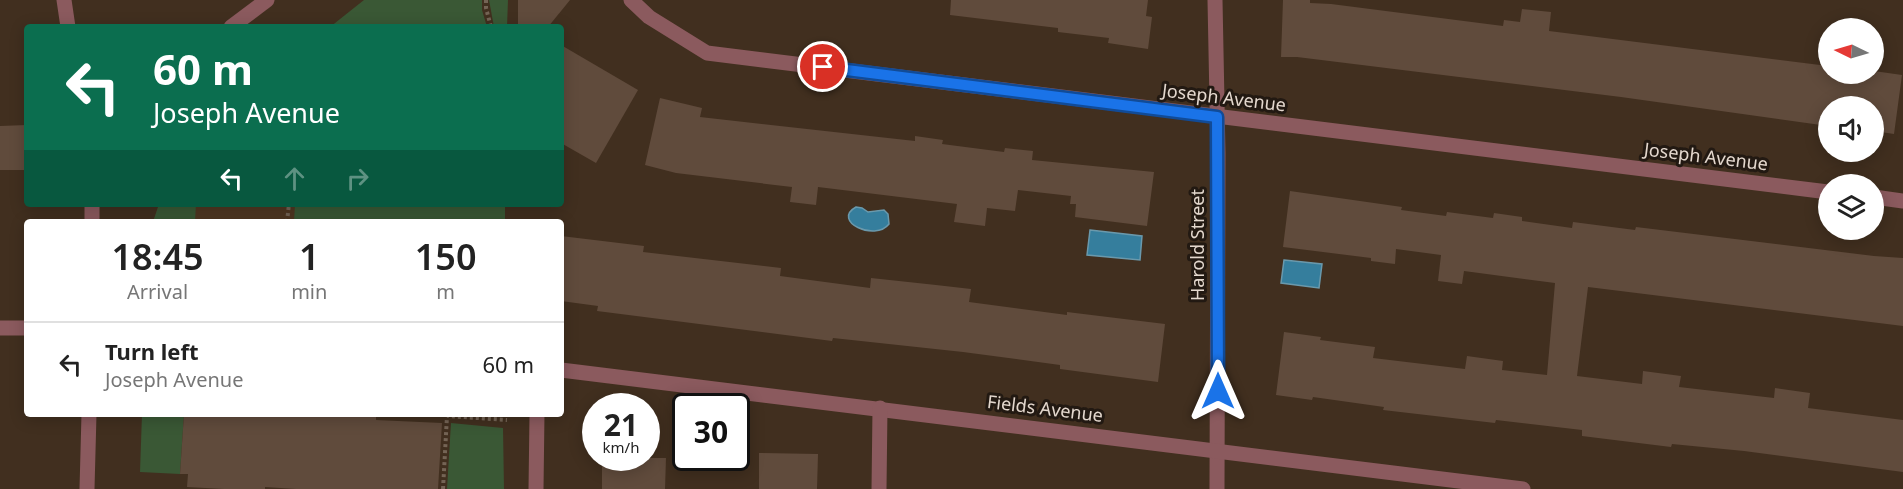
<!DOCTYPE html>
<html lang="en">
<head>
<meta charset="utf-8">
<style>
	body { margin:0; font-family:"Noto Sans",sans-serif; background:#f2f2f2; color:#222; height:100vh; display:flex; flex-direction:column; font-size:22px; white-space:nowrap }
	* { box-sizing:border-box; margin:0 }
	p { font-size:20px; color:#767676 }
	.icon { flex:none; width:33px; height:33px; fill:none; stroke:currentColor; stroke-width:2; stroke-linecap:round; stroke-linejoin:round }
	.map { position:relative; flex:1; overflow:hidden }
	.sheet { position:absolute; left:24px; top:219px; width:540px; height:198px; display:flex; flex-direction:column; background:#fff; border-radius:6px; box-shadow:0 3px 15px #0003 }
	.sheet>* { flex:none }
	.top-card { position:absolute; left:24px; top:24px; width:540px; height:183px; border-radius:6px; box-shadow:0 3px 15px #0003; background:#0b6e4f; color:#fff; overflow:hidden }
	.needle { width:39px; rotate:275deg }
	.controls { position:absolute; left:1818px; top:18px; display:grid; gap:12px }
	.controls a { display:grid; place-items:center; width:66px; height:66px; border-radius:50%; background:#fff; box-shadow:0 3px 15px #0003; font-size:30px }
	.speed { position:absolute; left:582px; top:393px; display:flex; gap:12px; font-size:30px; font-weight:700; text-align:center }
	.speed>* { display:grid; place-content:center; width:78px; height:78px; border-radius:50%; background:#fff; box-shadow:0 3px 15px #0003; line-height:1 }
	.speed small { font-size:15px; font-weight:400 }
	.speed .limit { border:3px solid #111; border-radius:9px; background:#fff; color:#111 }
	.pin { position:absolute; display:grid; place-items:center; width:51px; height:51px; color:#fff; margin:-26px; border:3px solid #fff; border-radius:50%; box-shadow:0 2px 6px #0007 }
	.me { position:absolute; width:66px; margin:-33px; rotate:0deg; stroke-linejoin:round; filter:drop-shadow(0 0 4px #0008) }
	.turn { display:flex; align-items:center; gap:21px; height:126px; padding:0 30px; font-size:27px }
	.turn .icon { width:78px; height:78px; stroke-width:2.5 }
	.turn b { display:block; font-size:42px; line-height:51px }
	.lanes { display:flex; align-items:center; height:57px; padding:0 30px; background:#0003; justify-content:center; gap:30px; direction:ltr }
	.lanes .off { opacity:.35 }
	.eta { display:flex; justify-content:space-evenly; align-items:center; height:102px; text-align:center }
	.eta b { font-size:36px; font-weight:600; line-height:42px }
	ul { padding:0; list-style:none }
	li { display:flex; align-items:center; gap:18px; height:84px; padding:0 30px; border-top:2px solid #e0e0e0 }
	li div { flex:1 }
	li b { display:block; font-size:22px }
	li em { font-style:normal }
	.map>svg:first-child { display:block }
</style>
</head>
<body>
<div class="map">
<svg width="1903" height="489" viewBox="0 0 1903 489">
	<rect width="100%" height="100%" fill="#412f1f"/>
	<path fill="#4f3722" d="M159,204H505V222H153Z"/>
	<g fill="#3a5835">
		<path d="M364,0H482V10L487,27H330Z"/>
		<path d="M489,0H508L507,27H494Z"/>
		<path d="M159,204H196L195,222H153Z"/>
		<path d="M295,204H505V222H294Z"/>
		<path d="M142,414H184L180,474L140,472Z"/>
		<path d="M451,423L503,428L504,489H447Z"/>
	</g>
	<g fill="#357e9d" stroke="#6a99ac" stroke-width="1.5">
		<path d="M856,207L862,208L868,212L884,210L888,214L889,224C875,242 831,221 856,207Z"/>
		<path d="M1090,230L1142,236L1140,260L1087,255Z"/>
		<path d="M1284,260L1322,264L1319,288L1281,283Z"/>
	</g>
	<g fill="#604b3c">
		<path d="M518,0H570L548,27H518Z"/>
		<path d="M951,0H1148L1146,16L1152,17L1148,49L1108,43L1109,38L1058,32V28L950,15Z"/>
		<path d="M1283,0H1310V3L1331,4L1503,26L1504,20L1520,22L1522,9L1551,12L1549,31L1828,66V74H1874V71L1902,75L1894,134L1874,131V106H1828V126L1621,97L1297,57H1281Z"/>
		<path d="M561,45L638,90L596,163L561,143Z"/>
		<path d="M660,98L702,108L700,117L915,141V136L943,140L942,144L1004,152L1005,148L1033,151L1032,160L1154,172L1147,226L1075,217L1076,204H1070L1071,196L1018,190L1015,211L987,208L985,226L954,222L957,204L818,187L816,205L790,202L792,187L676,173L645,165Z"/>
		<path d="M27,125V170H0V126Z"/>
		<path d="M1290,191L1402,207L1401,210L1446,216L1447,212L1493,218L1494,213L1522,217V221L1572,228L1573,222L1635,230L1636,227L1874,256L1903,258V326L1588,287L1577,376L1642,384L1643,371L1681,376L1679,387L1774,398L1775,388L1810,393L1808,408L1903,420V472L1744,451L1672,444L1671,447L1582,436V430L1496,420L1495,423L1383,410L1384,407L1313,397L1312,400L1276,395L1284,332L1321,337L1320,340L1375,347L1373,358L1465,369L1467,356L1503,361L1502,370L1547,375L1555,283L1464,271L1462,284L1438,281L1441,255L1396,249L1395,264L1371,261V258L1283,247Z"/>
		<path d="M561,236L644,246L643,252L781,268L780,276L870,288L871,278L936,285L971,289L969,302L1067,315V312L1165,324L1158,382L1060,369V365L963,352L833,338L832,341L597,311L598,306L561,301Z"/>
		<path d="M184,414H376V420L442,423L438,489H296L265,487V489H224L187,487L188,474H180Z"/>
		<path d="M759,453L818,454L817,489H759Z"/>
		<path d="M602,458H666L665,489H602Z"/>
	</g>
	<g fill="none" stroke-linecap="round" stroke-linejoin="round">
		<g stroke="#746455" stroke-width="4" stroke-dasharray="3 3" stroke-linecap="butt">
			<path d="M486,0V8L491,27"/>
			<path d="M287,222L289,204"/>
			<path d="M443,489L447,416L507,420"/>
		</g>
		<g stroke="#8b5a5e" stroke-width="15">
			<path d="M631,0L649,17L707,53L1828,192"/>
			<path d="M1215,0L1218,153L1217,489"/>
			<path d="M231,27L267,0"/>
			<path d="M1874,197L1903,201"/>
			<path d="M0,328H27"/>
			<path d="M561,370L1523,489"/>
			<path d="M536,489L537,414"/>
			<path d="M879,489L880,408"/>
		</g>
		<g stroke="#8b5a5e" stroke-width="15">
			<path d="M64,0L68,27"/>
			<path d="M92,204V222"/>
			<path d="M87,489L89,414"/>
		</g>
	</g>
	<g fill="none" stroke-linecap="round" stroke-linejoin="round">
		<defs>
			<path id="route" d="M823,67L1217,117L1218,391"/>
		</defs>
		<use href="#route" stroke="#114b97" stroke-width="15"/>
		<use href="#route" stroke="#1a73e8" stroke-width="10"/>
	</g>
	<g text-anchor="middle" stroke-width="6" stroke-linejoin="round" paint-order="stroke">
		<g font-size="18" fill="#e4d8ce" stroke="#221912">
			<text transform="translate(1224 98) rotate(7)" y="6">Joseph Avenue</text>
			<text transform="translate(1706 157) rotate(7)" y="6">Joseph Avenue</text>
			<text transform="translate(1198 245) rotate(-90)" y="6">Harold Street</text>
			<text transform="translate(1045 409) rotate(7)" y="6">Fields Avenue</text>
		</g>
	</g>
</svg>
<div class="controls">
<a><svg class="needle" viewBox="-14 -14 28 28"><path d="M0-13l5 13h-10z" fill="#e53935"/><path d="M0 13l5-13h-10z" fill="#767676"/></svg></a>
<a><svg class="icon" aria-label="sound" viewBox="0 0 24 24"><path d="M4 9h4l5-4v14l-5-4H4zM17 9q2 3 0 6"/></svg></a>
<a><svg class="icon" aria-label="layers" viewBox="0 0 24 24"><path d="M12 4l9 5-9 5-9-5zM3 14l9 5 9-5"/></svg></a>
</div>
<div class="speed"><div>21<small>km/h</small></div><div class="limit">30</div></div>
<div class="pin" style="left:823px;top:67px;background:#d93025"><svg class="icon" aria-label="arrive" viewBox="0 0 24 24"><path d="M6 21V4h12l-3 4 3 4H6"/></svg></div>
<svg class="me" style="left:1218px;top:391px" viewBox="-20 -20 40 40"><path d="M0-17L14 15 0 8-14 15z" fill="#1a73e8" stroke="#fff" stroke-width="4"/></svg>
<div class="top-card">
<div class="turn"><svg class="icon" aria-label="left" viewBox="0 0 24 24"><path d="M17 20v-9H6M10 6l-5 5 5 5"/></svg><div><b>60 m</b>Joseph Avenue</div></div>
<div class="lanes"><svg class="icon" aria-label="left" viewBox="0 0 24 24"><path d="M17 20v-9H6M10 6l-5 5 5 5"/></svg><svg class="icon off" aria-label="ahead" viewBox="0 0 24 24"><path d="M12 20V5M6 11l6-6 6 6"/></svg><svg class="icon off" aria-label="right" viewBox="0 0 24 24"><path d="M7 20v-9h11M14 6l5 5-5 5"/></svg></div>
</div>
<section class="sheet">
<div class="eta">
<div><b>18:45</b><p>Arrival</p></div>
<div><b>1</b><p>min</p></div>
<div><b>150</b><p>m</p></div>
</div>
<ul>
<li><svg class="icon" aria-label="left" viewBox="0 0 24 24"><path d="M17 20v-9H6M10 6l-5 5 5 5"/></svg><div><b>Turn left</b><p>Joseph Avenue</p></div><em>60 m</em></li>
</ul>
</section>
</div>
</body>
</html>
